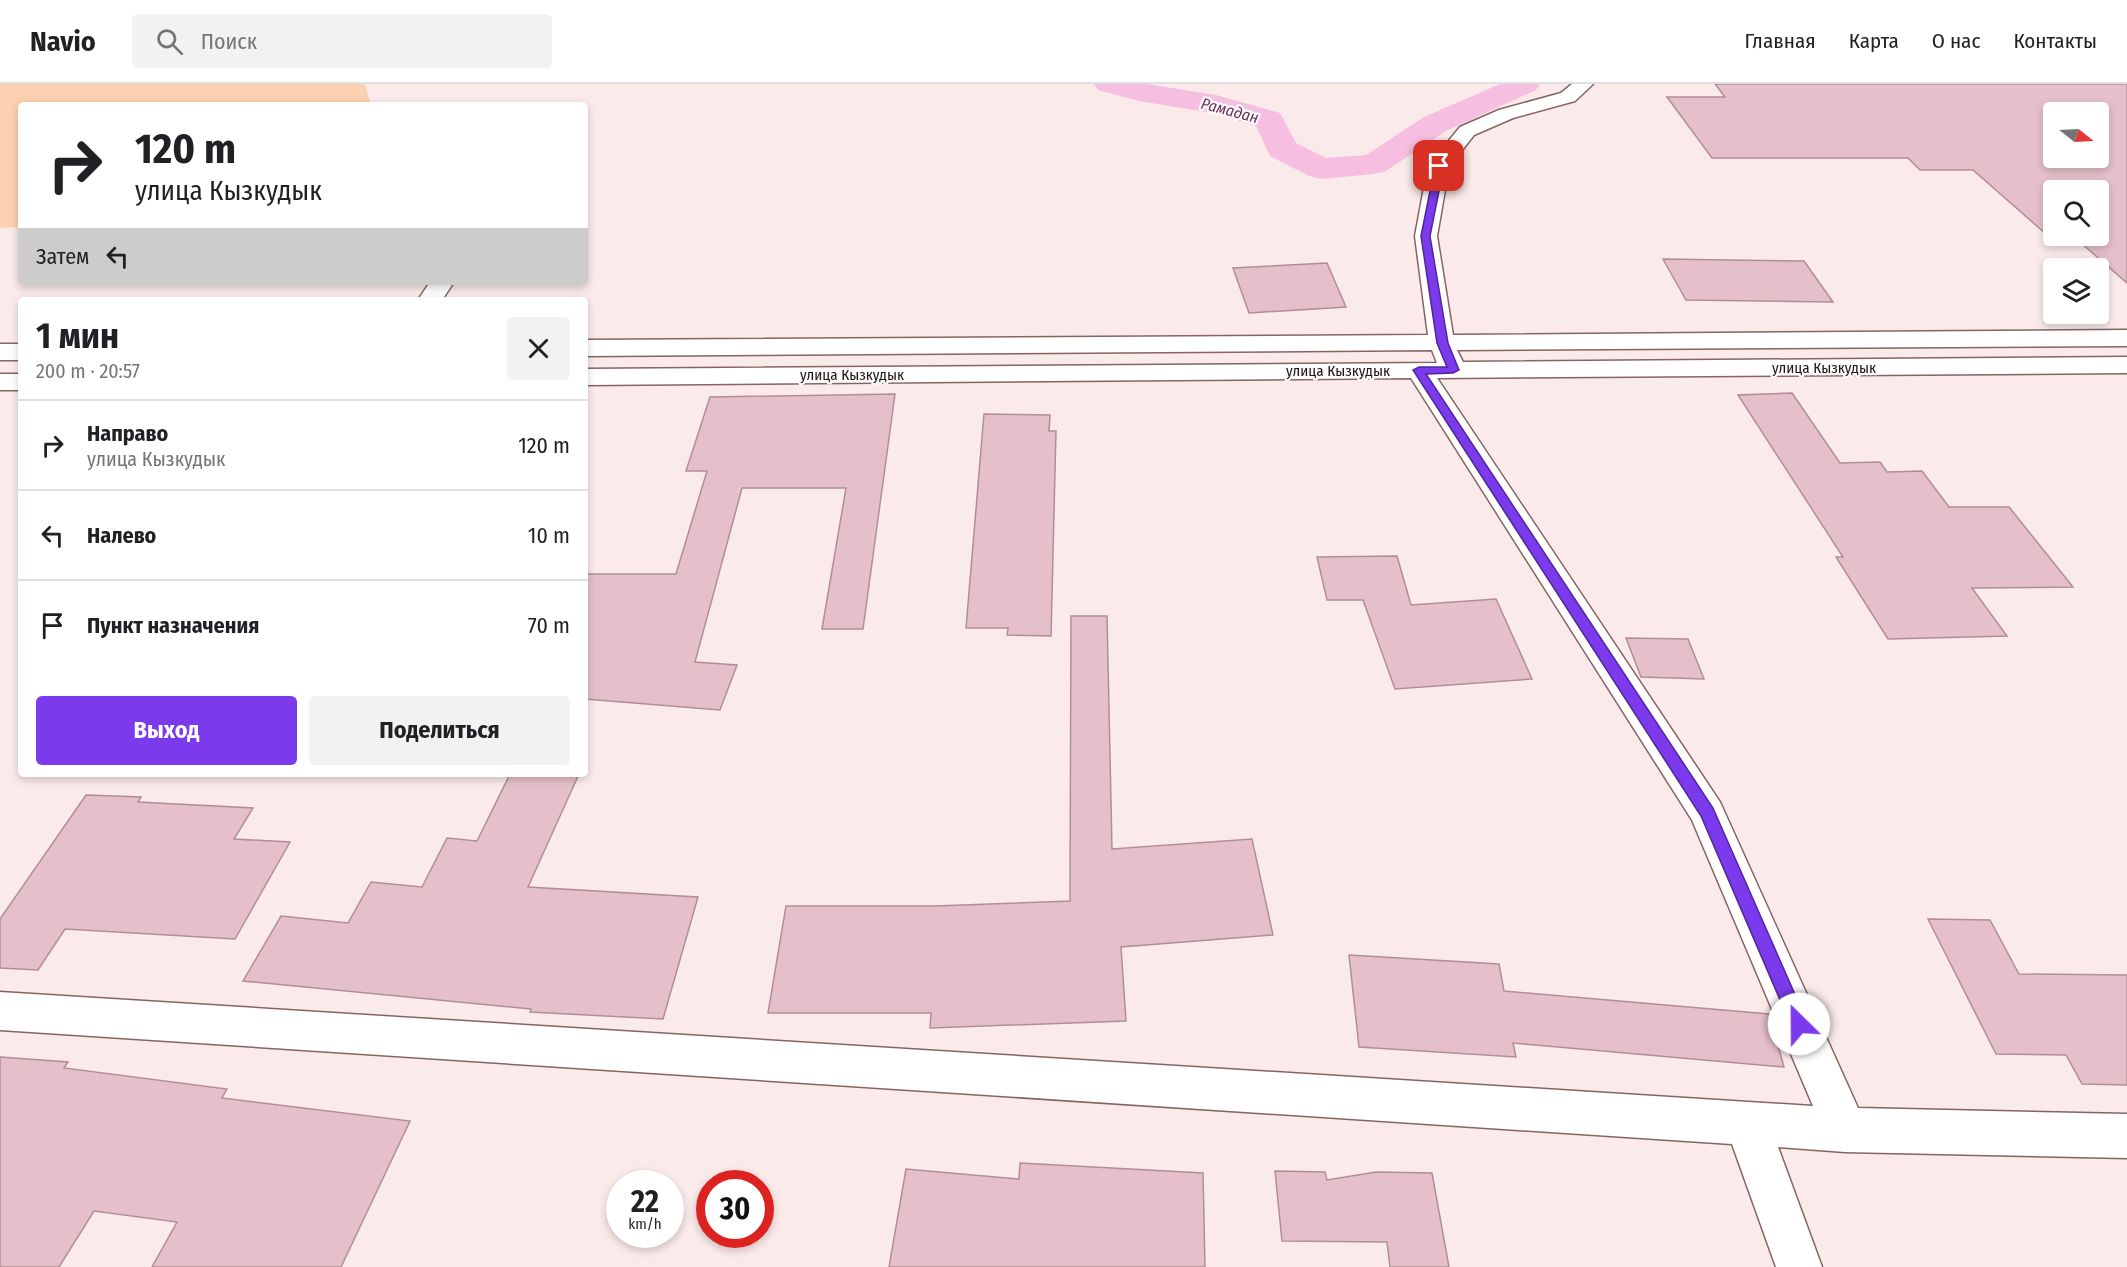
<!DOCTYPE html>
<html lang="ru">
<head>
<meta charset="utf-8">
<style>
	body { margin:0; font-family:"Fira Sans Condensed",sans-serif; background:#f2f2f2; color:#202124; height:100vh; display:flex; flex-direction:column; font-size:22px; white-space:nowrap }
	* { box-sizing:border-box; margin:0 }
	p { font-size:20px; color:#757577 }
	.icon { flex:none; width:33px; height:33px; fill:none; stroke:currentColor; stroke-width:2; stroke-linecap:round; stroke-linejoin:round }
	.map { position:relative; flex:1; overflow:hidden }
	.sheet { position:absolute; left:18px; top:213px; width:570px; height:480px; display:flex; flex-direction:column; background:#fff; border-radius:6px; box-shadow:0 3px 9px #0003 }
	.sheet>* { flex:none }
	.top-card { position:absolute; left:18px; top:18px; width:570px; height:183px; border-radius:6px; box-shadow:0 3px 9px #0003; background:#fff; color:#202124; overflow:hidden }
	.needle { width:39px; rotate:108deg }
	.controls { position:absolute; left:2043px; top:18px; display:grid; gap:12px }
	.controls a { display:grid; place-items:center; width:66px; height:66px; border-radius:6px; background:#fff; box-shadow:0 3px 9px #0003; font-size:30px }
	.speed { position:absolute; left:606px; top:1086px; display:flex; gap:12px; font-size:30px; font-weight:700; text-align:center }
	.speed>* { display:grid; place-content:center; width:78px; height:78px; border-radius:50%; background:#fff; box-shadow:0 3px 9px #0003; line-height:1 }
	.speed small { font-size:15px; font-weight:400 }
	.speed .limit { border:9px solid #d22; background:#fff; color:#111 }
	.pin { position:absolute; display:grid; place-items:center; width:51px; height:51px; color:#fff; margin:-26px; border-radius:12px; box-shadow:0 3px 9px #0006 }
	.me { position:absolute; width:66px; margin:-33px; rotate:337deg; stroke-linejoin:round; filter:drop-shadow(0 0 4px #0008) }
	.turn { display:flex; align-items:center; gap:21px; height:126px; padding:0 18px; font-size:27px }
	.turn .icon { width:78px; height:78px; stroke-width:2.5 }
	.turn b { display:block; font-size:42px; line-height:51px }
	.then { display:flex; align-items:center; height:57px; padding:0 18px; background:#0003; gap:12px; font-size:22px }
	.round { display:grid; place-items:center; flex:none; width:63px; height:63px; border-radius:6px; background:#f2f2f2 }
	.summary { display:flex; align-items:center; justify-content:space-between; height:102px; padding:0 18px }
	h1 { font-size:36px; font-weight:700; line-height:45px }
	.action { display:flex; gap:12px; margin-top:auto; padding:12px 18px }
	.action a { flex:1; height:69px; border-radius:6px; background:#7c3aed; color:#fff; font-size:24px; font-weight:700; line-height:69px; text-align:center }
	.action a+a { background:#f2f2f2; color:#202124 }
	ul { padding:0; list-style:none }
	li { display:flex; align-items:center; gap:18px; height:90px; padding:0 18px; border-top:2px solid #e0e0e0 }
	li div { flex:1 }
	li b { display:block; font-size:22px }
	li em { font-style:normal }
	header { display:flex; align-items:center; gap:36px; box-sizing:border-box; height:84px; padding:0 30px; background:#fff; border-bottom:2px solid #e0e0e0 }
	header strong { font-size:28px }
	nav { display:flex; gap:33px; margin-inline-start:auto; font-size:21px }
	.search { width:420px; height:54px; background:#f2f2f2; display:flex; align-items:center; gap:15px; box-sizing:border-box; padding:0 21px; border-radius:6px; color:#757577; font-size:22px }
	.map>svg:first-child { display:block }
</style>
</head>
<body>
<header>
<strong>Navio</strong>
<div class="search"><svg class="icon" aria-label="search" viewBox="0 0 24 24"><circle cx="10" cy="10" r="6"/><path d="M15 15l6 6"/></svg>Поиск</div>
<nav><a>Главная</a><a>Карта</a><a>О нас</a><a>Контакты</a></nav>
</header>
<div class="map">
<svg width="2127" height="1183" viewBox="0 0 2127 1183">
	<rect width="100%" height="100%" fill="#faeae9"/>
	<path fill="#fcd1b1" d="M0,0H365L371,21H21V143L0,144Z"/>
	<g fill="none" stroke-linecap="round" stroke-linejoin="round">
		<path fill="#f6bfe1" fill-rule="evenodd" d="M1094,0H1147L1216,11L1280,29L1296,59L1326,74L1366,71L1424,33L1500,0H1540L1536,6L1446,47L1386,87L1374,90L1321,95L1309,92L1270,72L1256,42L1212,29L1139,17L1098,6Z"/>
	</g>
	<g fill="#e5c0ca" stroke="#b18e97" stroke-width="1.5" fill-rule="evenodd">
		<path d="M1715,0H2127V199L2073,152H2098V106H2054V151H2047L1973,86H1920L1908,74H1712L1667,13H1725ZM2054,28H2098V74H2054Z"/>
		<path d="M1663,175L1804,177L1833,218L1686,216Z"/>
		<path d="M1327,179L1346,223L1249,229L1233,184Z"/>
		<path d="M1792,309L1840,379L1880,378L1887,388L1922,387L1949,423H2009L2073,503L1972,504L2007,552L1888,555L1836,473H1843L1738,311Z"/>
		<path d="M895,310L863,545H822L846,404H742L695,578L737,581L720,626L585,615V490H676L707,387H686L710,313Z"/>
		<path d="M984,330L1050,331L1049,347H1056L1051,552L1007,551L1008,544H966Z"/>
		<path d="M1397,472L1411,521L1496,515L1532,595L1395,605L1363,516H1327L1317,473Z"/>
		<path d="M1071,532H1107L1112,765L1252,755L1273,851L1121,863L1126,937L930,944L931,929H768L786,822H935L1070,817Z"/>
		<path d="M1626,554L1688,555L1704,595L1641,593Z"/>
		<path d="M510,690H579L528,803L698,813L663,935L530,928L531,925L243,897L281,832L348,839L371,798L422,803L447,754L477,757Z"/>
		<path d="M86,711L141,713L138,718L253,724L234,755L290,758L235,855L65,845L38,886L0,884V835Z"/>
		<path d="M1928,835L1990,836L2019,890L2127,891V1001L2082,1000L2066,971L1996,970Z"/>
		<path d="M1349,871L1499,880L1504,907L1769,930L1784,983L1513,959L1516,973L1359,963Z"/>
		<path d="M0,973L68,978L64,984L227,1005L222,1014L410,1037L341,1183H152L177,1138L94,1127L59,1183H0Z"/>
		<path d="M1020,1079L1203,1089L1205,1183H889L906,1085L1019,1095Z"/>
		<path d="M1275,1087L1325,1088L1327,1096L1376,1088L1432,1089L1449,1183H1390L1387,1158L1282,1157Z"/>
	</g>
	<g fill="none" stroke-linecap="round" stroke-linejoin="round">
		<defs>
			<g id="minor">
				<path d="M1572,0H1593L1575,17L1513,34L1474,51L1449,83L1437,152L1453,251L2127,246V262L1457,266L1463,278L2127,273V289L1437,294L1720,718L1858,1024L2127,1030V1074L1845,1068L1778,1063L1822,1183H1776L1732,1060L0,946V908L1813,1022L1692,736L1411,294L585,301V285L1437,279L1432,266L585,272V256L1428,251L1415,152L1428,82L1460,43L1499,26L1561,9Z"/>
				<path d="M430,198H454L442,216H418Z"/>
				<rect x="0" y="260" width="21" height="16"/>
				<rect x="0" y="290" width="21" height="16"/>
			</g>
		</defs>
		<use href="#minor" stroke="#866463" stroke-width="3"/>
		<use href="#minor" fill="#fff" fill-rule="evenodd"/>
	</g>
	<path fill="#7c3aed" stroke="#51269a" stroke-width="1.5" d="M1439,79L1444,82L1430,152L1448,259L1459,286L1453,289L1426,290L1713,724L1808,940L1805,946L1799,949L1793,946L1701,732L1413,286L1419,283H1447L1437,259L1421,152L1435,82Z"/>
	<g text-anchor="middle" stroke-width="4.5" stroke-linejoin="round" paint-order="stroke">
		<g font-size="15" fill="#201312" stroke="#fbfbfb">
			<text x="1824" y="289">улица Кызкудык</text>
			<text x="1338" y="292">улица Кызкудык</text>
			<text x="852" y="296">улица Кызкудык</text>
		</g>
		<g font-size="16" font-style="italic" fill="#6e2f5a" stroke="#fbfbfb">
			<text transform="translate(1230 26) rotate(15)" y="6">Рамадан</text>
		</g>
	</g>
</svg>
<div class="controls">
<a><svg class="needle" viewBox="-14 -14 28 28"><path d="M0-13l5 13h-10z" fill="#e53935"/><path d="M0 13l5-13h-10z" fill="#757577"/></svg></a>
<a><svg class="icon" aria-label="search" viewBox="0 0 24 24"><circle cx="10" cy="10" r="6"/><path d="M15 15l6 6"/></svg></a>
<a><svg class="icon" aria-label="layers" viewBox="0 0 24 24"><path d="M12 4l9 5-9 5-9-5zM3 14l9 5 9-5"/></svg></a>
</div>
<div class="speed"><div>22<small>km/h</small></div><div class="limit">30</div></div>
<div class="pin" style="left:1439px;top:82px;background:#d93025"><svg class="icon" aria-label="arrive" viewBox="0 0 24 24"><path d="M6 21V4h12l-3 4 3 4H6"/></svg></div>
<svg class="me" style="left:1799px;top:940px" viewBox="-20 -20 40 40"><circle r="19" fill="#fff"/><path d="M0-13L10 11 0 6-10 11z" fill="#7c3aed"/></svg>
<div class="top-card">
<div class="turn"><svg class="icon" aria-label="right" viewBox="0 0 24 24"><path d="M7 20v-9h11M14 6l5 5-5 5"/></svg><div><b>120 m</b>улица Кызкудык</div></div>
<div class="then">Затем<svg class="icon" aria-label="left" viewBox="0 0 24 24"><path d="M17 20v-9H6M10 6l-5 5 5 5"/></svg></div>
</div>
<section class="sheet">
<div class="summary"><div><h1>1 мин</h1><p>200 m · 20:57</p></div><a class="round"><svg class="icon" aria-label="close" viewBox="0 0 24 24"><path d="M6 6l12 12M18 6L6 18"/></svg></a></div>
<ul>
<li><svg class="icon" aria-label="right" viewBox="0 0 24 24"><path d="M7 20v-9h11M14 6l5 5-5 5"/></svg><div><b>Направо</b><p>улица Кызкудык</p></div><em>120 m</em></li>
<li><svg class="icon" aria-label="left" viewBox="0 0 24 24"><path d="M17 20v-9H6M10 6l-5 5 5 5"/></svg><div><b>Налево</b></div><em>10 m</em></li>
<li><svg class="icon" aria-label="arrive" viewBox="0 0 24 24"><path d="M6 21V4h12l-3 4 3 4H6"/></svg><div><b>Пункт назначения</b></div><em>70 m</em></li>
</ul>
<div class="action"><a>Выход</a><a>Поделиться</a></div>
</section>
</div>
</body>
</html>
